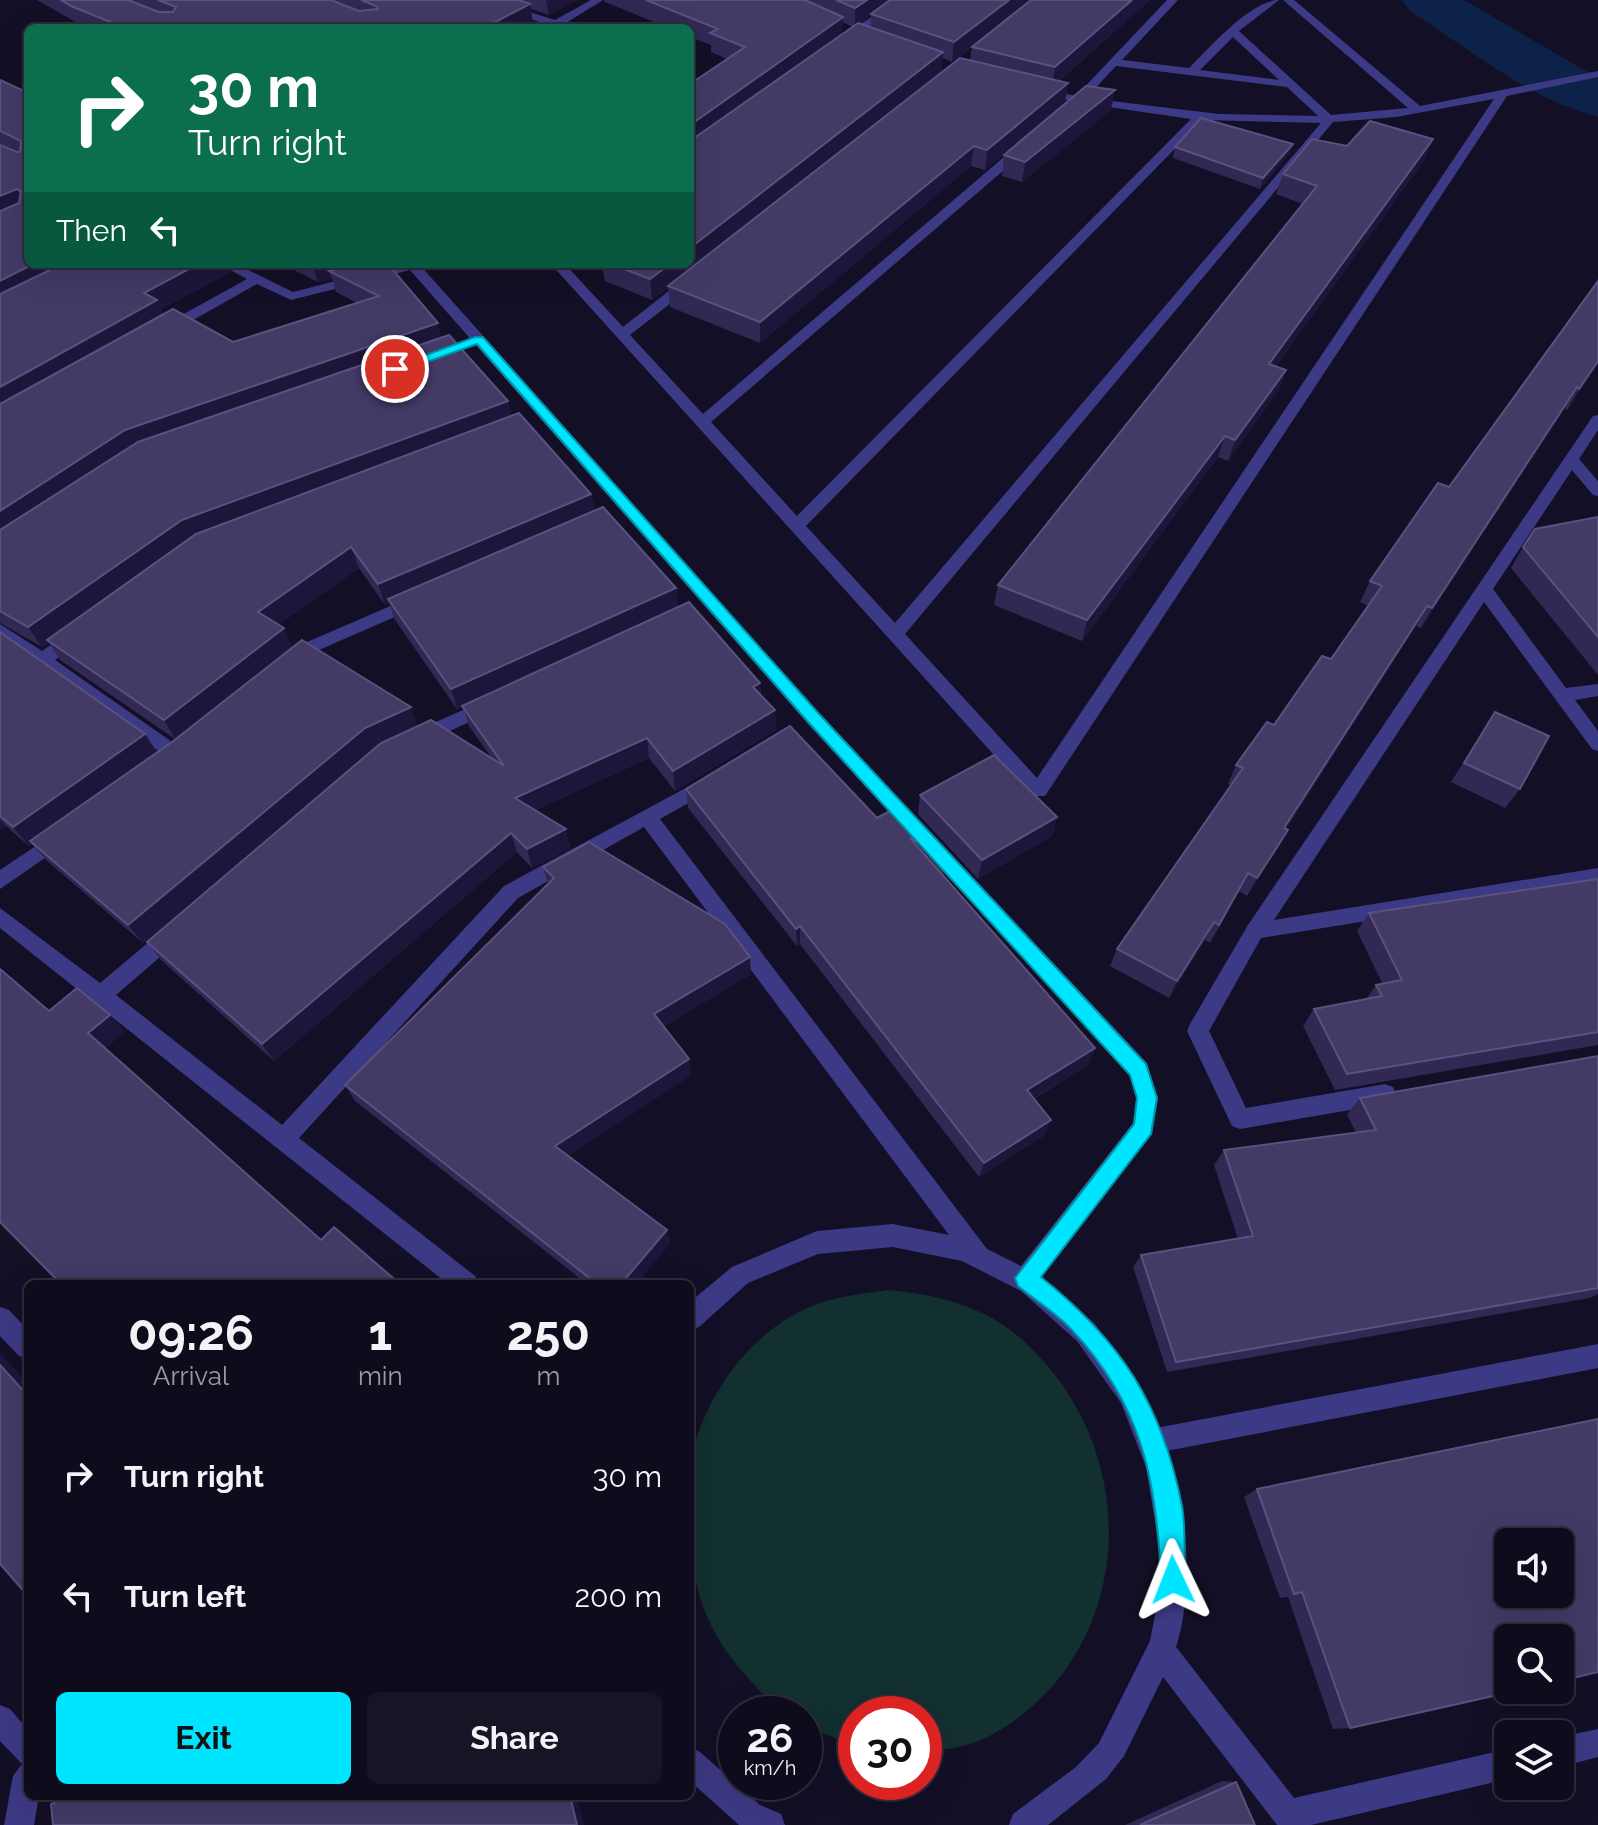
<!DOCTYPE html>
<html lang="en">
<head>
<meta charset="utf-8">
<style>
	body { margin:0; font-family:Raleway,sans-serif; background:#171425; color:#f1f3f6; height:100vh; display:flex; flex-direction:column; font-size:30px; white-space:nowrap }
	* { box-sizing:border-box; margin:0 }
	p { font-size:26px; color:#9b9ba3 }
	.icon { flex:none; width:44px; height:44px; fill:none; stroke:currentColor; stroke-width:2; stroke-linecap:round; stroke-linejoin:round }
	.map { position:relative; flex:1; overflow:hidden }
	.details { position:absolute; left:24px; top:1280px; width:670px; height:520px; display:flex; flex-direction:column; background:#0e0b1c; border-radius:12px; box-shadow:0 8px 32px #0002,0 0 0 2px #2e2b3b }
	.details>* { flex:none }
	.hud { position:absolute; left:24px; top:24px; width:670px; height:244px; border-radius:12px; box-shadow:0 8px 32px #0002,0 0 0 2px #2e2b3b; background:#0b6e4f; color:#fff; overflow:hidden }
	.tools { position:absolute; left:1494px; top:1528px; display:grid; gap:16px }
	.tools a { display:grid; place-items:center; width:80px; height:80px; border-radius:12px; background:#0e0b1c; box-shadow:0 8px 32px #0002,0 0 0 2px #2e2b3b; font-size:40px }
	.speed { position:absolute; left:718px; top:1696px; display:flex; gap:16px; font-size:40px; font-weight:700; text-align:center }
	.speed>* { display:grid; place-content:center; width:104px; height:104px; border-radius:50%; background:#0e0b1c; box-shadow:0 8px 32px #0002,0 0 0 2px #2e2b3b; line-height:1 }
	.speed small { font-size:20px; font-weight:400 }
	.speed .limit { border:12px solid #d22; background:#fff; color:#111 }
	.pin { position:absolute; display:grid; place-items:center; width:68px; height:68px; color:#fff; margin:-34px; border:4px solid #fff; border-radius:50%; box-shadow:0 2px 8px #0007 }
	.me { position:absolute; width:88px; margin:-44px; rotate:358deg; stroke-linejoin:round; filter:drop-shadow(0 0 6px #0008) }
	.turn { display:flex; align-items:center; gap:28px; height:168px; padding:0 32px; font-size:36px }
	.turn .icon { width:104px; height:104px; stroke-width:2.5 }
	.turn b { display:block; font-size:56px; line-height:68px }
	.then { display:flex; align-items:center; height:76px; padding:0 32px; background:#0003; gap:16px; font-size:30px }
	.eta { display:flex; justify-content:space-evenly; align-items:center; height:136px; text-align:center }
	.eta b { font-size:48px; font-weight:700; line-height:56px }
	.action { display:flex; gap:16px; margin-top:auto; padding:16px 32px }
	.action a { flex:1; height:92px; border-radius:12px; background:#00e5ff; color:#111; font-size:32px; font-weight:700; line-height:92px; text-align:center }
	.action a+a { background:#171425; color:#f1f3f6 }
	ul { padding:0; list-style:none }
	li { display:flex; align-items:center; gap:24px; height:120px; padding:0 32px }
	li div { flex:1 }
	li b { display:block; font-size:30px }
	li em { font-style:normal }
	.map>svg:first-child { display:block }
</style>
</head>
<body>
<div class="map">
<svg width="1598" height="1825" viewBox="0 0 1598 1825">
	<rect width="100%" height="100%" fill="#130f26"/>
	<path fill="#12302f" d="M888,1290C932,1294 977,1304 1013,1332C1114,1413 1141,1562 1066,1669C1043,1701 1005,1734 966,1745C953,1749 938,1750 924,1752V1714H856V1747L804,1725V1714C779,1714 766,1698 750,1680C702,1629 690,1582 690,1514C690,1494 687,1472 692,1453C708,1393 748,1336 805,1309C831,1297 860,1294 888,1290Z"/>
	<g fill="none" stroke-linecap="round" stroke-linejoin="round">
		<path fill="#0c2248" fill-rule="evenodd" d="M1402,0H1464L1598,78V117C1530,100 1468,48 1410,11Z"/>
		<g fill="#3d3a85" fill-rule="evenodd">
			<path d="M475,0H490L555,20L591,0H603L558,28H545L548,25Z"/>
			<path d="M897,0H909L848,42H840V38Z"/>
			<path d="M1167,0H1178L1122,60L1189,68C1209,48 1251,0 1279,0L1239,31L1331,115L1408,108L1283,0H1294L1420,106L1598,71V77L1507,96L1045,796H1031L551,264H565L623,327L684,279H694V285L630,335L703,414L1018,145H1026V151L711,422L797,516L1191,119L1081,103L1071,110L1065,107L1070,101L1032,91L1038,88L1076,96ZM1233,37L1279,80L1200,70ZM1116,66L1287,87L1318,116L1219,114L1086,98ZM1494,99L1037,778L905,634L1333,122L1396,117ZM1203,120L1321,123L895,623L806,526Z"/>
			<path d="M219,264H236L293,292L401,264H419L820,714L1147,1063L1158,1098L1152,1134L1041,1277L1094,1323L1139,1385L1156,1428L1598,1344V1368L1166,1451C1188,1504 1194,1593 1176,1647L1294,1798L1508,1749V1779L1311,1825H1277L1163,1677L1124,1756L1106,1779L1048,1825H1009L1013,1814L1076,1767L1099,1743L1150,1641L1158,1600L1159,1546L1146,1467L1121,1403L1077,1341L1021,1291L962,1261L893,1247L818,1254L748,1283L699,1327L690,1330V1302L732,1267L817,1231L893,1224L949,1235L644,827L518,898L299,1138L475,1276L479,1284H448L0,928V908L100,983L168,926H182L185,932L182,938L116,995L282,1125L504,886L708,776L715,778L717,783L715,788L660,819L987,1249L1021,1266L1133,1123L1136,1098L1130,1075L808,724L410,270L291,300L257,284L172,332H162V326L247,279Z"/>
			<path d="M1598,415V430L1579,459L1598,481V496L1593,495L1572,470L1493,589L1566,688L1598,684V696L1575,700L1598,731V751L1592,749L1484,602L1274,920L1598,868V884L1261,938L1209,1031L1246,1108L1385,1084L1393,1087L1396,1094L1393,1101L1385,1104L1240,1129L1232,1126L1187,1031L1190,1024L1248,925L1593,416Z"/>
			<path d="M416,595L424,601L422,605L319,650L291,669L282,663L307,642Z"/>
			<path d="M0,624L42,651L69,632H81V640L55,660L182,749L185,754L182,759H170L0,638Z"/>
			<path d="M490,698L499,705L496,710L423,743L417,745L408,738L411,733Z"/>
			<path d="M61,829L71,837L68,842L0,889V870Z"/>
			<path d="M0,1307L9,1310L28,1330V1359L19,1356L0,1336Z"/>
			<path d="M0,1705L10,1709L28,1730V1796H39L34,1825H4L13,1776L22,1764L0,1741Z"/>
			<path d="M1598,1729V1757L1560,1767V1737Z"/>
			<path d="M690,1747L700,1752L760,1805L781,1814L785,1825H739L690,1781Z"/>
		</g>
	</g>
	<g fill="#312854" fill-rule="evenodd">
		<path d="M37,0H577L549,15L531,9L533,23L524,28H86Z"/>
		<path d="M604,0H1150L1059,81L1068,83L1065,103L985,170L971,166L760,343L670,307L668,288L652,300L605,281L602,264H690L727,59L711,52V45L690,37V28H669L605,2ZM871,15V27L860,24ZM842,22L853,27L842,34ZM991,32L972,47L970,60L941,72L942,58L952,62Z"/>
		<path d="M0,80L28,93V264H226L229,273L161,309L163,314L233,342L357,303L336,292L332,279L318,282L288,267L287,264H388L442,337L512,416L591,494L594,511L676,588L678,607L760,683L761,695L775,710L776,730L675,791L649,758L536,810L571,848L532,868L517,852L274,1061L161,960L147,942L377,746L373,748L143,943L46,860L32,844L29,846L6,826L1,830L0,829V632L145,734L157,752L175,739L60,660L49,643L42,647L0,623ZM359,568L385,605L389,603L395,620L457,709L463,707L469,726L491,757L418,726L293,647L278,625Z"/>
		<path d="M1111,110L1022,182L1002,176L1004,155Z"/>
		<path d="M1293,144L1289,154L1260,189L1173,158L1175,147Z"/>
		<path d="M1347,146L1425,159L1276,366L1286,370L1278,391L1228,461L1218,457L1082,641L994,605L998,585L1303,204L1276,194L1283,174Z"/>
		<path d="M1598,281V364L1567,410L1565,408L1421,628L1416,626L1286,829L1288,830L1278,849L1247,896L1239,891L1210,943L1205,940L1169,998L1110,966L1117,949L1231,785L1228,784L1236,765L1274,725L1331,659L1368,606L1360,602L1370,581L1449,487Z"/>
		<path d="M1598,517V675L1511,568L1523,547Z"/>
		<path d="M1495,712L1520,789L1505,808L1451,782Z"/>
		<path d="M686,789L877,818L946,857L943,876L1095,1048L1089,1064L1034,1099L1045,1135L979,1177L800,944L797,946L688,808Z"/>
		<path d="M920,795L1057,817L1052,836L978,879L918,814Z"/>
		<path d="M543,867L751,974L663,1027L689,1059L691,1075L568,1156L670,1243L636,1284H587L355,1101L345,1085L548,884Z"/>
		<path d="M1598,879V1045L1335,1090L1303,1026L1314,1009L1365,1000L1376,985L1382,983L1357,931L1369,913Z"/>
		<path d="M1598,1056V1294L1590,1298L1167,1372L1133,1267L1141,1255L1238,1239L1214,1165L1224,1150L1356,1133L1347,1114L1360,1098Z"/>
		<path d="M1598,1419L1350,1728L1333,1729L1288,1597L1280,1598L1244,1497L1257,1489Z"/>
		<path d="M1222,1781L1236,1782L1255,1825H1125Z"/>
	</g>
	<g fill="#1d163a">
		<path d="M546,0H577L549,15Z"/>
		<path d="M867,0H892L871,14V15L855,28V8Z"/>
		<path d="M1009,0H1031L952,62L954,42Z"/>
		<path d="M1132,0H1150L1052,87L1055,67Z"/>
		<path d="M530,4L533,23L524,28H484Z"/>
		<path d="M843,17L842,37L690,146V125Z"/>
		<path d="M943,52L941,72L652,300L650,279L670,264H690V248Z"/>
		<path d="M1068,83L1065,103L985,170L987,150Z"/>
		<path d="M1115,90L1111,110L1022,182L1025,162Z"/>
		<path d="M1433,139L1425,159L1262,385L1269,364Z"/>
		<path d="M1293,144L1289,154L1260,189L1263,178Z"/>
		<path d="M974,146L971,166L760,343V322Z"/>
		<path d="M17,189L27,209L0,221V196Z"/>
		<path d="M33,264H84L0,308V281Z"/>
		<path d="M198,264H226L229,273L161,309L166,321L0,415V387L144,293Z"/>
		<path d="M312,264H378L329,271L332,279L318,282Z"/>
		<path d="M438,323L443,344L0,540V511L125,430Z"/>
		<path d="M1598,361V364L1567,410L1579,389Z"/>
		<path d="M1286,370L1278,391L1228,461L1235,440Z"/>
		<path d="M1577,387L1565,408L1421,628L1432,608Z"/>
		<path d="M508,401L513,422L47,640L49,643L42,647L28,627L182,520Z"/>
		<path d="M1225,436L1218,457L1082,641L1087,620Z"/>
		<path d="M591,494L594,515L388,599L389,603L385,605L378,584Z"/>
		<path d="M351,547L359,568L268,632L258,612Z"/>
		<path d="M676,588L678,608L457,709L451,689Z"/>
		<path d="M1427,606L1416,626L1274,847L1284,828Z"/>
		<path d="M284,628L293,649L176,740L164,720Z"/>
		<path d="M760,683L761,703L753,687Z"/>
		<path d="M411,707L418,727L373,748L143,943L128,925L365,728Z"/>
		<path d="M775,710L776,730L675,791L673,771Z"/>
		<path d="M145,734L158,754L29,846L13,827Z"/>
		<path d="M647,738L649,758L521,817L515,798Z"/>
		<path d="M1057,817L1052,836L978,879L982,860Z"/>
		<path d="M0,819L6,826L1,830L0,829Z"/>
		<path d="M566,829L571,848L532,868L527,849Z"/>
		<path d="M1288,830L1278,849L1247,896L1257,878Z"/>
		<path d="M511,833L517,852L274,1061L262,1044Z"/>
		<path d="M1214,922L1205,940L1169,998L1177,981Z"/>
		<path d="M800,926V944L797,946L796,929Z"/>
		<path d="M750,957L751,974L657,1031L654,1014Z"/>
		<path d="M110,1015L125,1031L104,1050L88,1033Z"/>
		<path d="M1095,1048L1089,1064L1022,1106L1027,1090Z"/>
		<path d="M689,1059L691,1075L561,1161L555,1146Z"/>
		<path d="M1051,1120L1045,1135L979,1177L984,1163Z"/>
		<path d="M667,1230L670,1243L636,1284H621Z"/>
		<path d="M0,1353L28,1383V1396L0,1365Z"/>
		<path d="M570,1796H577L584,1825H577Z"/>
	</g>
	<g fill="#433a66" stroke="#5a527e" stroke-width="2" fill-rule="evenodd">
		<path d="M61,0H128L159,12H173L176,7L158,0H331L359,11L378,9L376,6L361,0H519L530,4L484,28H125L71,6Z"/>
		<path d="M646,0H805L843,17L690,125V84L745,47L710,33L718,29Z"/>
		<path d="M836,0H867L855,8Z"/>
		<path d="M890,0H1009L954,42L871,14Z"/>
		<path d="M1031,0H1132L1055,67L972,47Z"/>
		<path d="M858,23L943,52L690,248V141Z"/>
		<path d="M960,58L1068,83L987,150L974,146L760,322L668,286Z"/>
		<path d="M0,80L28,93V264H33L0,281V211L19,203L21,191L17,189L0,196V145L17,152H20L21,141L0,131Z"/>
		<path d="M1086,86L1115,90L1025,162L1004,155Z"/>
		<path d="M1201,118L1293,144L1263,178L1175,147Z"/>
		<path d="M1370,121L1433,139L1269,364L1286,370L1235,440L1225,436L1087,620L998,585L1317,186L1283,174L1312,139L1347,146Z"/>
		<path d="M62,264H198L144,293L157,300L0,387V294Z"/>
		<path d="M357,264H388L438,323L125,430L0,511V404L173,309L233,342L379,296L329,271Z"/>
		<path d="M611,264H670L650,279Z"/>
		<path d="M1598,281V361L1579,389L1577,387L1432,608L1427,606L1284,828L1288,830L1257,878L1248,873L1219,925L1214,922L1177,981L1117,949L1243,768L1236,765L1267,722L1274,725L1322,656L1331,659L1382,586L1370,581L1438,483L1449,487Z"/>
		<path d="M449,335L508,401L182,520L28,627L0,611V530L138,442Z"/>
		<path d="M519,413L591,494L378,584L351,547L258,612L284,628L164,720L47,640L196,534Z"/>
		<path d="M603,507L676,588L451,689L388,599Z"/>
		<path d="M1598,517V637L1523,547L1535,529Z"/>
		<path d="M689,602L760,683L753,687L775,710L673,771L647,738L515,798L566,829L527,849L511,833L262,1044L147,942L381,743L431,720L504,766L462,706Z"/>
		<path d="M0,632L145,734L13,827L0,816Z"/>
		<path d="M302,640L411,707L365,728L128,925L30,841L172,742Z"/>
		<path d="M1495,712L1549,736L1520,789L1464,763Z"/>
		<path d="M790,726L877,818L899,806L946,857L910,838L1095,1048L1027,1090L1051,1120L984,1163L800,926L796,929L686,789Z"/>
		<path d="M994,755L1057,817L982,860L920,795Z"/>
		<path d="M589,842L725,924L750,957L654,1014L689,1059L555,1146L667,1230L621,1284H597L345,1085L554,878L543,867Z"/>
		<path d="M1598,879V1032L1347,1074L1314,1009L1382,996L1376,985L1402,980L1369,913Z"/>
		<path d="M0,969L49,1011L77,988L110,1015L88,1033L321,1240L334,1227L400,1284H61L0,1222Z"/>
		<path d="M1598,1056V1288L1176,1362L1141,1255L1253,1236L1224,1150L1376,1130L1360,1098Z"/>
		<path d="M0,1365L28,1396V1596L0,1564Z"/>
		<path d="M1598,1419V1672L1560,1681V1638H1508V1690H1520L1350,1728L1302,1592L1294,1594L1257,1489ZM1508,1542H1560V1594H1508Z"/>
		<path d="M1236,1782L1255,1825H1140Z"/>
		<path d="M69,1796H570L577,1825H53L51,1804Z"/>
	</g>
	<path fill="#00e5ff" stroke="#0095a6" stroke-width="2" d="M475,337H483L820,715L1146,1064L1157,1098L1151,1134L1041,1277C1121,1341 1162,1404 1182,1506C1186,1529 1184,1556 1185,1580L1182,1588L1173,1592L1164,1588L1161,1580C1157,1481 1142,1404 1071,1329C1056,1313 1035,1300 1018,1286L1015,1278L1134,1124L1137,1098L1130,1075L809,723L477,344L399,372L388,369Z"/>
</svg>
<div class="tools">
<a><svg class="icon" aria-label="sound" viewBox="0 0 24 24"><path d="M4 9h4l5-4v14l-5-4H4zM17 9q2 3 0 6"/></svg></a>
<a><svg class="icon" aria-label="search" viewBox="0 0 24 24"><circle cx="10" cy="10" r="6"/><path d="M15 15l6 6"/></svg></a>
<a><svg class="icon" aria-label="layers" viewBox="0 0 24 24"><path d="M12 4l9 5-9 5-9-5zM3 14l9 5 9-5"/></svg></a>
</div>
<div class="speed"><div>26<small>km/h</small></div><div class="limit">30</div></div>
<div class="pin" style="left:395px;top:369px;background:#d93025"><svg class="icon" aria-label="arrive" viewBox="0 0 24 24"><path d="M6 21V4h12l-3 4 3 4H6"/></svg></div>
<svg class="me" style="left:1173px;top:1580px" viewBox="-20 -20 40 40"><path d="M0-17L14 15 0 8-14 15z" fill="#00e5ff" stroke="#fff" stroke-width="4"/></svg>
<div class="hud">
<div class="turn"><svg class="icon" aria-label="right" viewBox="0 0 24 24"><path d="M7 20v-9h11M14 6l5 5-5 5"/></svg><div><b>30 m</b>Turn right</div></div>
<div class="then">Then<svg class="icon" aria-label="left" viewBox="0 0 24 24"><path d="M17 20v-9H6M10 6l-5 5 5 5"/></svg></div>
</div>
<section class="details">
<div class="eta">
<div><b>09:26</b><p>Arrival</p></div>
<div><b>1</b><p>min</p></div>
<div><b>250</b><p>m</p></div>
</div>
<ul>
<li><svg class="icon" aria-label="right" viewBox="0 0 24 24"><path d="M7 20v-9h11M14 6l5 5-5 5"/></svg><div><b>Turn right</b></div><em>30 m</em></li>
<li><svg class="icon" aria-label="left" viewBox="0 0 24 24"><path d="M17 20v-9H6M10 6l-5 5 5 5"/></svg><div><b>Turn left</b></div><em>200 m</em></li>
</ul>
<div class="action"><a>Exit</a><a>Share</a></div>
</section>
</div>
</body>
</html>
